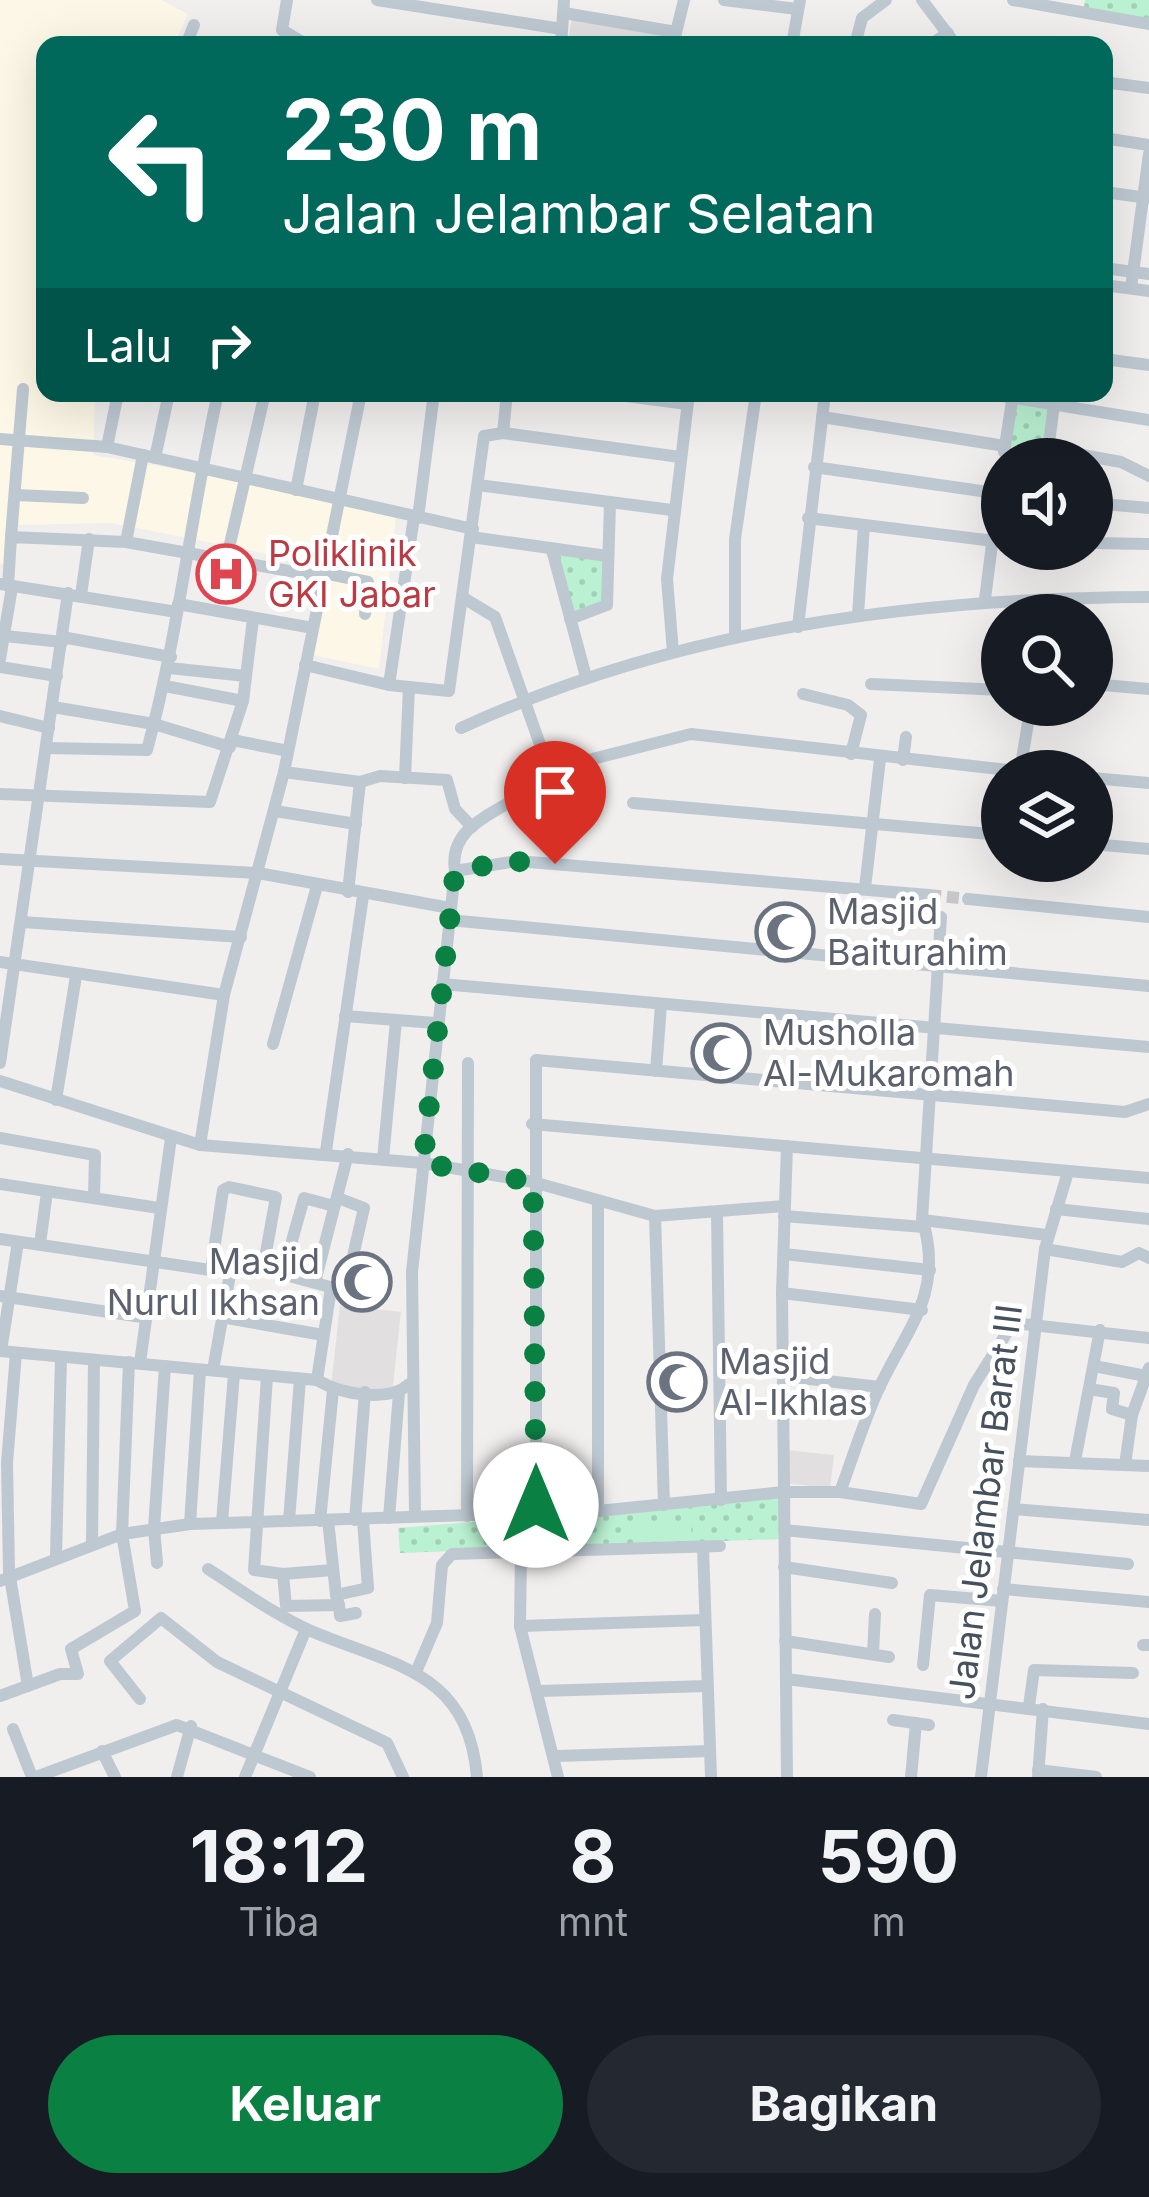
<!DOCTYPE html>
<html lang="id">
<head>
<meta charset="utf-8">
<style>
	body { margin:0; font-family:Inter,sans-serif; background:#242831; color:#f1f3f6; height:100vh; display:flex; flex-direction:column; font-size:45px; white-space:nowrap }
	* { box-sizing:border-box; margin:0 }
	p { font-size:39px; color:#9ea1a6 }
	.icon { flex:none; width:66px; height:66px; fill:none; stroke:currentColor; stroke-width:2; stroke-linecap:round; stroke-linejoin:round }
	.map { position:relative; height:1777px; overflow:hidden }
	.panel { display:flex; flex-direction:column; background:#171b24; flex:1 }
	.panel>* { flex:none }
	.guide { position:absolute; left:36px; top:36px; width:1077px; height:366px; border-radius:24px; box-shadow:0 12px 48px #0002; background:#00695c; color:#fff; overflow:hidden }
	.buttons { position:absolute; left:981px; top:438px; display:grid; gap:24px }
	.buttons a { display:grid; place-items:center; width:132px; height:132px; border-radius:50%; background:#171b24; box-shadow:0 12px 48px #0002; font-size:60px }
	.pin { position:absolute; display:grid; place-items:center; width:102px; height:102px; color:#fff; margin:-123px -51px; border-radius:50% 50% 50% 0; rotate:-45deg; box-shadow:0 0 12px #0007 }
	.pin .icon { rotate:45deg }
	.me { position:absolute; width:132px; margin:-66px; rotate:0deg; stroke-linejoin:round; filter:drop-shadow(0 0 9px #0008) }
	.turn { display:flex; align-items:center; gap:42px; height:252px; padding:0 48px; font-size:54px }
	.turn .icon { width:156px; height:156px; stroke-width:2.5 }
	.turn b { display:block; font-size:84px; line-height:102px }
	.then { display:flex; align-items:center; height:114px; padding:0 48px; background:#0003; gap:24px; font-size:45px }
	.eta { display:flex; justify-content:space-evenly; align-items:center; height:204px; text-align:center }
	.eta b { font-size:72px; font-weight:700; line-height:84px }
	.action { display:flex; gap:24px; margin-top:auto; padding:24px 48px }
	.action a { flex:1; height:138px; border-radius:72px; background:#0b8043; color:#fff; font-size:48px; font-weight:700; line-height:138px; text-align:center }
	.action a+a { background:#242831; color:#f1f3f6 }
	.map>svg:first-child { display:block }
</style>
</head>
<body>
<div class="map">
<svg width="1149" height="1777" viewBox="0 0 1149 1777">
	<defs>
		<pattern id="park-dots" width="8" height="8" patternUnits="userSpaceOnUse" patternTransform="scale(3)"><rect width="8" height="8" fill="#baf1d2"/><path d="M2 2h.1M6 6h.1" fill="none" stroke="#a1d0b7" stroke-width="1.8" stroke-linecap="round"/></pattern>
	</defs>
	<rect width="100%" height="100%" fill="#f1eeee"/>
	<path fill="#fdf7e7" d="M0,0H161L188,14L174,45H45V393L95,399L93,455L397,507L379,669L304,653L322,565L112,523L9,525L4,565L0,563Z"/>
	<g fill="#e2dfe0">
		<path d="M572,18L665,33L663,45H567Z"/>
		<path d="M340,1305L401,1312L392,1393L331,1386Z"/>
		<path d="M787,1450L834,1455L830,1488L784,1483Z"/>
	</g>
	<g fill="url(#park-dots)">
		<path d="M1085,0H1149V22L1083,13Z"/>
		<path d="M1013,401L1053,406L1046,459H1004Z"/>
		<path d="M555,554L603,558L606,608L570,616Z"/>
		<path d="M779,1497L781,1539L400,1553L398,1528Z"/>
	</g>
	<path fill="#baf1d2" d="M691,1521L692,1541L638,1542V1522Z"/>
	<g fill="none" stroke-linecap="round" stroke-linejoin="round">
		<path stroke="#c6c7ca" stroke-width="12" stroke-dasharray="12 6" stroke-linecap="butt" d="M929,895L968,899"/>
		<g stroke="#bec8d1" stroke-width="12">
			<path d="M287,0L282,30L307,45"/>
			<path d="M377,0L562,29"/>
			<path d="M724,0L797,9"/>
			<path d="M922,0L956,45"/>
			<path d="M1013,0L1149,24"/>
			<path d="M564,13L676,32"/>
			<path d="M674,41L700,45"/>
			<path d="M186,45L194,25"/>
			<path d="M561,45L564,0"/>
			<path d="M673,45L684,0"/>
			<path d="M792,45L800,0"/>
			<path d="M855,45L862,18L886,0"/>
			<path d="M930,45L948,33"/>
			<path d="M1104,82L1149,88"/>
			<path d="M1104,138L1149,145"/>
			<path d="M1104,192L1148,198"/>
			<path d="M1104,268L1149,274"/>
			<path d="M1104,285L1149,291"/>
			<path d="M1131,288L1149,154"/>
			<path d="M1104,359L1149,365"/>
			<path d="M603,393L687,404"/>
			<path d="M984,393L1149,420"/>
			<path d="M822,417L1005,446"/>
			<path d="M503,433L680,457"/>
			<path d="M0,439L107,447L473,529"/>
			<path d="M107,447L118,393"/>
			<path d="M1049,449L1121,462L1149,476"/>
			<path d="M1004,452L1013,395"/>
			<path d="M155,458L169,393"/>
			<path d="M1047,459L1054,404"/>
			<path d="M814,467L1002,494"/>
			<path d="M478,485L672,510"/>
			<path d="M296,490L315,393"/>
			<path d="M16,495L83,498"/>
			<path d="M1092,503L1149,508"/>
			<path d="M418,518L434,393"/>
			<path d="M808,518L1002,542"/>
			<path d="M11,537L23,389"/>
			<path d="M471,537L607,556"/>
			<path d="M126,542L143,455"/>
			<path d="M1092,543L1149,544"/>
			<path d="M552,550L586,677"/>
			<path d="M226,561L265,393"/>
			<path d="M324,573L368,582L365,614"/>
			<path d="M0,584L177,612"/>
			<path d="M8,586L11,537L126,542L323,577"/>
			<path d="M81,595L89,539"/>
			<path d="M985,599L1002,466"/>
			<path d="M178,604L313,628"/>
			<path d="M858,615L864,525"/>
			<path d="M570,619L607,605L610,503"/>
			<path d="M798,627L825,393"/>
			<path d="M5,636L62,642"/>
			<path d="M62,637L171,657"/>
			<path d="M735,638V539L756,393"/>
			<path d="M673,652L667,579L689,393"/>
			<path d="M0,659L12,587"/>
			<path d="M305,665L389,685L449,691L484,436L503,433L507,393"/>
			<path d="M0,667L57,676"/>
			<path d="M169,668L246,676"/>
			<path d="M871,684L1002,690"/>
			<path d="M1092,684L1149,689"/>
			<path d="M389,685L414,517"/>
			<path d="M165,686L243,701"/>
			<path d="M803,694L848,705L861,715L851,754"/>
			<path d="M53,707L154,724L230,747"/>
			<path d="M0,716L49,728"/>
			<path d="M461,728C677,629 913,598 1149,597"/>
			<path d="M232,740L288,751"/>
			<path d="M46,748L147,750C179,633 191,512 218,393"/>
			<path d="M903,760L906,737"/>
			<path d="M549,770L691,734L1017,771"/>
			<path d="M1020,771L1031,705"/>
			<path d="M284,772L360,782L380,776L447,780L455,809L472,827"/>
			<path d="M405,778L409,687"/>
			<path d="M1092,778L1149,783"/>
			<path d="M0,794L210,802L243,701L253,619"/>
			<path d="M633,803L1002,835"/>
			<path d="M275,811L356,824"/>
			<path d="M1092,844L1149,849"/>
			<path d="M0,859L258,873L450,908"/>
			<path d="M455,871L517,861L929,895"/>
			<path d="M865,888L880,759"/>
			<path d="M348,892L360,782"/>
			<path d="M968,899L1149,917"/>
			<path d="M449,920L1149,986"/>
			<path d="M22,922L241,937"/>
			<path d="M0,962L224,995"/>
			<path d="M442,984L1149,1047"/>
			<path d="M345,1016L435,1023"/>
			<path d="M273,1044L317,886"/>
			<path d="M0,1063L68,593"/>
			<path d="M656,1071L661,1005"/>
			<path d="M0,1081L200,1145L423,1163L533,1182L655,1216L784,1206"/>
			<path d="M56,1100L76,976"/>
			<path d="M532,1124L1149,1178"/>
			<path d="M0,1138L95,1155L94,1198"/>
			<path d="M200,1145L224,995L284,772L361,393"/>
			<path d="M787,1146L782,1293L787,1777"/>
			<path d="M326,1151L363,896"/>
			<path d="M383,1159L396,1021"/>
			<path d="M0,1184L159,1208"/>
			<path d="M598,1203V1511"/>
			<path d="M1056,1209L1149,1219"/>
			<path d="M717,1213L721,1500"/>
			<path d="M655,1216L664,1505"/>
			<path d="M784,1216L924,1227"/>
			<path d="M922,1220L941,917"/>
			<path d="M922,1220L1047,1235"/>
			<path d="M0,1239L210,1270L263,1269L345,1291L364,1208L338,1198"/>
			<path d="M40,1244L47,1192"/>
			<path d="M1045,1249L1122,1262L1139,1253L1149,1258"/>
			<path d="M784,1254L930,1270"/>
			<path d="M211,1270L223,1190L229,1187L276,1197L263,1269"/>
			<path d="M283,1273L304,1198L334,1206"/>
			<path d="M315,1282L348,1154"/>
			<path d="M782,1293L922,1310"/>
			<path d="M0,1296L142,1317"/>
			<path d="M221,1317L323,1335"/>
			<path d="M0,1351L317,1380C340,1394 389,1403 409,1384"/>
			<path d="M1,1351L18,1242"/>
			<path d="M16,1353L7,1463L9,1571L28,1686"/>
			<path d="M140,1363L171,1138"/>
			<path d="M1094,1366L1146,1376"/>
			<path d="M213,1370L231,1269"/>
			<path d="M783,1376L880,1387"/>
			<path d="M267,1377L254,1570L283,1574L333,1570"/>
			<path d="M317,1380L331,1288"/>
			<path d="M1089,1389L1114,1393L1112,1409L1132,1415"/>
			<path d="M1019,1461L1149,1466"/>
			<path d="M1075,1461L1100,1330"/>
			<path d="M1125,1465L1132,1415L1149,1368"/>
			<path d="M840,1492C853,1457 864,1420 880,1386C907,1329 941,1296 925,1229"/>
			<path d="M1014,1509L1149,1520"/>
			<path d="M536,1514V1060L1125,1112L1149,1104"/>
			<path d="M415,1516L412,1272L455,871C446,814 524,810 549,770L495,617L462,597"/>
			<path d="M467,1516L468,1063"/>
			<path d="M389,1518L399,1393"/>
			<path d="M328,1520L336,1595"/>
			<path d="M355,1520L365,1392"/>
			<path d="M289,1521L300,1379"/>
			<path d="M320,1521L333,1390"/>
			<path d="M222,1522L234,1374"/>
			<path d="M190,1524L200,1370"/>
			<path d="M784,1530L1128,1564"/>
			<path d="M92,1543L94,1360"/>
			<path d="M703,1548L711,1777"/>
			<path d="M521,1551L520,1626L558,1777"/>
			<path d="M56,1556L61,1357"/>
			<path d="M157,1563L154,1528L165,1366"/>
			<path d="M784,1567L892,1583"/>
			<path d="M208,1569C241,1590 275,1615 311,1631C394,1666 468,1671 477,1777"/>
			<path d="M283,1574L286,1606L339,1605L336,1595"/>
			<path d="M0,1581L122,1534L190,1524L598,1511L783,1492H840L921,1504L974,1385L1013,1323L1149,1338"/>
			<path d="M1003,1589L1149,1602"/>
			<path d="M336,1595L368,1588L363,1520"/>
			<path d="M339,1605L340,1616L356,1613"/>
			<path d="M520,1626L705,1620"/>
			<path d="M785,1641L889,1657"/>
			<path d="M1143,1645H1149"/>
			<path d="M873,1654L875,1614"/>
			<path d="M923,1665L930,1595L1002,1601"/>
			<path d="M416,1672L437,1623L442,1565L452,1554L720,1546"/>
			<path d="M786,1679L1149,1724"/>
			<path d="M540,1691L707,1686"/>
			<path d="M0,1696L60,1674H78L71,1649L135,1611L122,1534L129,1362"/>
			<path d="M140,1699L110,1661L161,1618L217,1662L387,1743L403,1777"/>
			<path d="M1029,1706L1034,1670L1133,1673"/>
			<path d="M893,1720L929,1725"/>
			<path d="M13,1729L32,1777"/>
			<path d="M102,1751L115,1777"/>
			<path d="M557,1756L710,1751"/>
			<path d="M1038,1770L1096,1777"/>
			<path d="M36,1777L177,1725L310,1777"/>
			<path d="M177,1777L191,1726"/>
			<path d="M245,1777L306,1629"/>
			<path d="M911,1777L916,1723"/>
			<path d="M981,1777L1045,1249L1068,1172"/>
			<path d="M1038,1777L1043,1709"/>
		</g>
	</g>
	<g fill="none" stroke-linecap="round" stroke-linejoin="round">
		<path stroke="#0b8043" stroke-width="21" stroke-dasharray="0 37.8" d="M536,1505L533,1182L423,1163L455,871L510,861L555,864"/>
	</g>
	<defs>
		<symbol id="hospital-ring" viewBox="-11 -11 22 22"><circle r="9.5" fill="#fff" stroke="#e0444e" stroke-width="1.5"/><path d="M-5-5h3v3.5h4V-5h3V5h-3V1.5h-4V5h-3Z" fill="#e0444e"/></symbol>
		<symbol id="mosque-ring" viewBox="-11 -11 22 22"><circle r="9.5" fill="#fff" stroke="#6b7280" stroke-width="1.5"/><path d="M3.5-4.9A6 6 0 1 0 3.5 4.9A5 5 0 1 1 3.5-4.9Z" fill="#6b7280"/></symbol>
	</defs>
	<g fill-rule="evenodd">
		<use href="#hospital-ring" x="193" y="541" width="66" height="66"/>
		<use href="#mosque-ring" x="752" y="899" width="66" height="66"/>
		<use href="#mosque-ring" x="688" y="1020" width="66" height="66"/>
		<use href="#mosque-ring" x="329" y="1249" width="66" height="66"/>
		<use href="#mosque-ring" x="644" y="1349" width="66" height="66"/>
	</g>
	<g text-anchor="middle" stroke-width="10" stroke-linejoin="round" paint-order="stroke">
		<g font-size="36" fill="#be3a42" stroke="#fff" text-anchor="start">
			<text x="268" y="566">Poliklinik<tspan x="268" dy="41">GKI Jabar</tspan></text>
		</g>
		<g font-size="36" fill="#5b616d" stroke="#fff" text-anchor="start">
			<text x="827" y="924">Masjid<tspan x="827" dy="41">Baiturahim</tspan></text>
			<text x="763" y="1045">Musholla<tspan x="763" dy="41">Al-Mukaromah</tspan></text>
			<text x="320" y="1274" text-anchor="end">Masjid<tspan x="320" dy="41">Nurul Ikhsan</tspan></text>
			<text x="719" y="1374">Masjid<tspan x="719" dy="41">Al-Ikhlas</tspan></text>
		</g>
		<g font-size="36" fill="#46515d" stroke="#fff">
			<text transform="translate(985 1502) rotate(-83)" y="13">Jalan Jelambar Barat III</text>
		</g>
	</g>
</svg>
<div class="buttons">
<a><svg class="icon" aria-label="sound" viewBox="0 0 24 24"><path d="M4 9h4l5-4v14l-5-4H4zM17 9q2 3 0 6"/></svg></a>
<a><svg class="icon" aria-label="search" viewBox="0 0 24 24"><circle cx="10" cy="10" r="6"/><path d="M15 15l6 6"/></svg></a>
<a><svg class="icon" aria-label="layers" viewBox="0 0 24 24"><path d="M12 4l9 5-9 5-9-5zM3 14l9 5 9-5"/></svg></a>
</div>
<div class="pin" style="left:555px;top:864px;background:#d93025"><svg class="icon" aria-label="arrive" viewBox="0 0 24 24"><path d="M6 21V4h12l-3 4 3 4H6"/></svg></div>
<svg class="me" style="left:536px;top:1505px" viewBox="-20 -20 40 40"><circle r="19" fill="#fff"/><path d="M0-13L10 11 0 6-10 11z" fill="#0b8043"/></svg>
<div class="guide">
<div class="turn"><svg class="icon" aria-label="left" viewBox="0 0 24 24"><path d="M17 20v-9H6M10 6l-5 5 5 5"/></svg><div><b>230 m</b>Jalan Jelambar Selatan</div></div>
<div class="then">Lalu<svg class="icon" aria-label="right" viewBox="0 0 24 24"><path d="M7 20v-9h11M14 6l5 5-5 5"/></svg></div>
</div>
</div>
<section class="panel">
<div class="eta">
<div><b>18:12</b><p>Tiba</p></div>
<div><b>8</b><p>mnt</p></div>
<div><b>590</b><p>m</p></div>
</div>
<div class="action"><a>Keluar</a><a>Bagikan</a></div>
</section>
</body>
</html>
